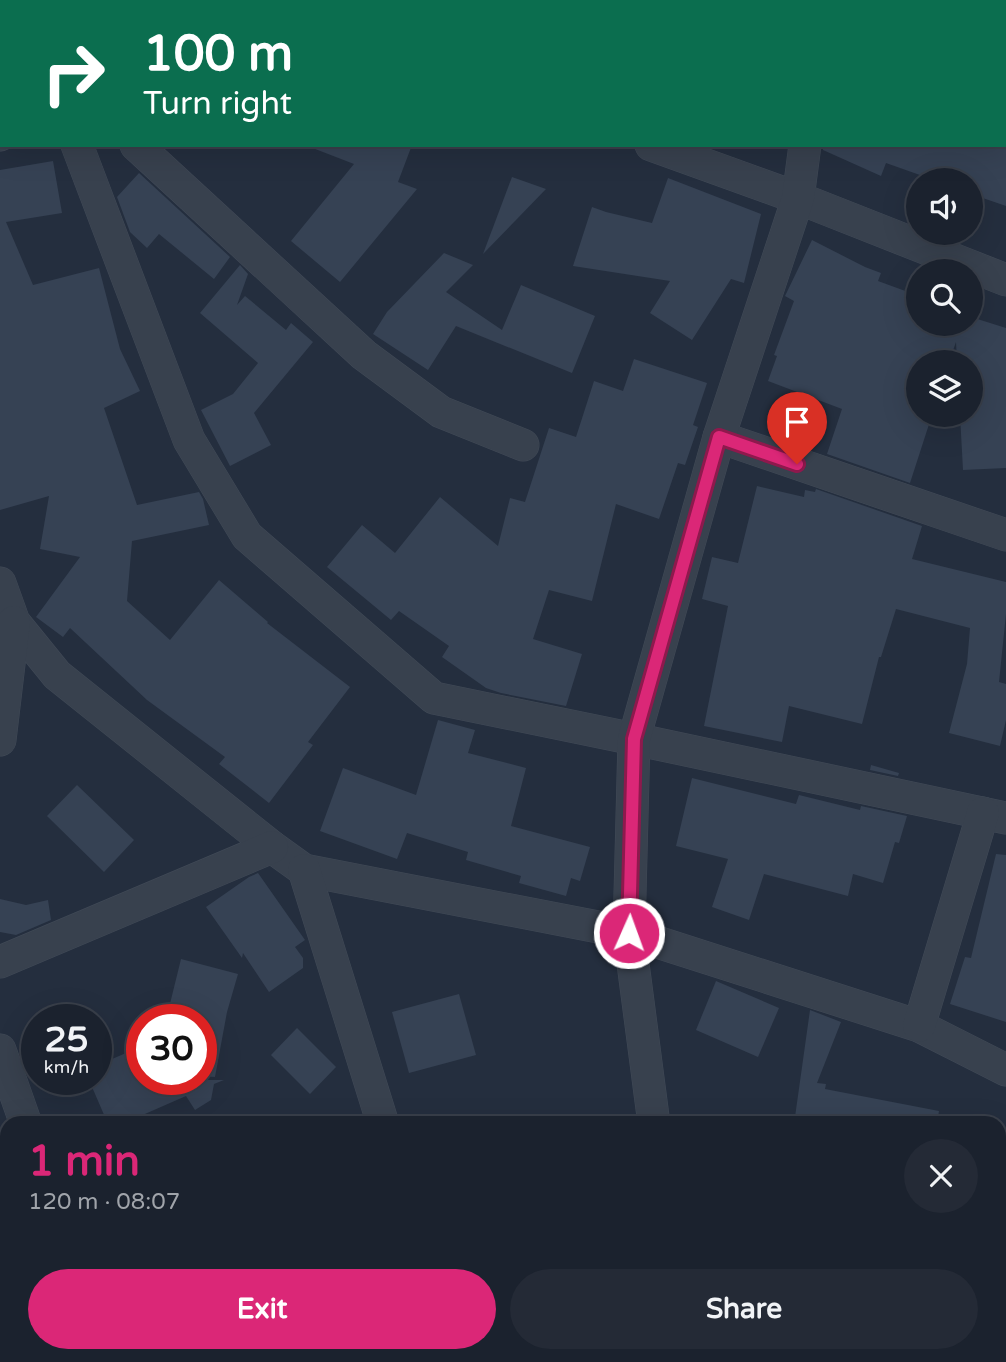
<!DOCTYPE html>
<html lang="en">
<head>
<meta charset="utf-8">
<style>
	body { margin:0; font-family:"Varela Round",sans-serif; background:#242a36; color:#f1f3f6; height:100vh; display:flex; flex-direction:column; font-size:26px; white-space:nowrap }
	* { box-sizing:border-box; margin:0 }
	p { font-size:23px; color:#a0a4aa }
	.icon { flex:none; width:38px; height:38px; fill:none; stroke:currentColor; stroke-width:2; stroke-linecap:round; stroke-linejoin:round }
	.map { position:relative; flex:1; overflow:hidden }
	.drawer { position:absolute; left:0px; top:1116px; width:1006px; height:247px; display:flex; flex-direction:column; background:#1b222e; border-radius:21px 21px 0 0; box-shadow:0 7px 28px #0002,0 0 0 2px #393f4a }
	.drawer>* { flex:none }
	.banner { position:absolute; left:0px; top:0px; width:1006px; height:147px; box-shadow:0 7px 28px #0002,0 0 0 2px #393f4a; background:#0b6e4f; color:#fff; overflow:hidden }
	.fabs { position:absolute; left:906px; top:168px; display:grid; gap:14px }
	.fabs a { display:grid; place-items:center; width:77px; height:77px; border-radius:50%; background:#1b222e; box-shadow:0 7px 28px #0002,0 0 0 2px #393f4a; font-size:35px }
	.speed { position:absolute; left:21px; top:1004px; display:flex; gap:14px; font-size:35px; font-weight:700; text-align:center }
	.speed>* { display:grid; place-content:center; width:91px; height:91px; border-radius:50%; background:#1b222e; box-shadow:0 7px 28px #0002,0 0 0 2px #393f4a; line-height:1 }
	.speed small { font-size:18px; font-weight:400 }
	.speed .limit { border:10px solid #d22; background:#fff; color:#111 }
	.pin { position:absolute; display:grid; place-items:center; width:60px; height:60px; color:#fff; margin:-72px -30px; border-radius:50% 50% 50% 0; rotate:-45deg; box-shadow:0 0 7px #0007 }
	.pin .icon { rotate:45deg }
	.me { position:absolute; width:77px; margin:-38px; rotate:2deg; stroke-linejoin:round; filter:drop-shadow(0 0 5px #0008) }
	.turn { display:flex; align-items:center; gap:24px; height:147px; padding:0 28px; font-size:32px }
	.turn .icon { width:91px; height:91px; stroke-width:2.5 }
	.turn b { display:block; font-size:49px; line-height:60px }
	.round { display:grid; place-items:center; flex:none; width:74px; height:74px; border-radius:37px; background:#242a36 }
	.headline { display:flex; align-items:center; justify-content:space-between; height:119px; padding:0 28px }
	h1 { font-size:42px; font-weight:700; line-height:52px; color:#db2777 }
	.action { display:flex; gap:14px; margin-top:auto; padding:14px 28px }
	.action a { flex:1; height:80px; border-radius:42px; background:#db2777; color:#fff; font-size:28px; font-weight:700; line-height:80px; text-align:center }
	.action a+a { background:#242a36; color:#f1f3f6 }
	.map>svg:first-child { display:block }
</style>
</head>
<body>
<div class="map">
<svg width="1006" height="1362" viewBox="0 0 1006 1362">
	<rect width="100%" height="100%" fill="#242e3e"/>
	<g fill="#364254">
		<path d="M310,145H412L398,182L417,189L340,282L291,241L354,164L310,147Z"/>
		<path d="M823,145H1006V206L971,194V180H934L886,163L881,176L823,150Z"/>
		<path d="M53,161L62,213L6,222L33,285L99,268L120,349L140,391L104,408L137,505L199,492L203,499L209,525L132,541L127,601L170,640L219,580L268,622L267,623L350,687L308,742L313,745L269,803L219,764L225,757L147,700L70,628L63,637L36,617L80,557L40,549L49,496L0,510V170Z"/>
		<path d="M139,173L230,257L214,279L159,234L147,248L130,232L117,197Z"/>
		<path d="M512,177L546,189L483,254Z"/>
		<path d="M668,178L761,214L744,283L731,279L692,340L650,313L670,281L573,266L592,207L606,212L652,223Z"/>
		<path d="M812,240L865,267L881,273L878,281L919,296V324H971V317L1006,328V468L963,470L960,415H971V362H957L956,342L949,362H919V415H932L910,483L827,454L842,409L768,381L777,356L774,355L794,301L785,296Z"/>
		<path d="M444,253L473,265L446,292L502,330L521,285L595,316L572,373L456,326L428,370L373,334L387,312Z"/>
		<path d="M240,265L248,274L237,305L245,296L286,330L291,323L313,342L254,413L271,445L230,466L201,410L233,394L258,363L200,313Z"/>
		<path d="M634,359L707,383L693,425L698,427L685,465L678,463L659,519L616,504L592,601L549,590L533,639L582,654L566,706L501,693L486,688L442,657L449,646L399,611L391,620L327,567L362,525L395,553L440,497L498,546L510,498L525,502L549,428L576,437L594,381L623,391Z"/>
		<path d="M757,486L804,497L805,490L815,492L816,489L922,526L912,559L1006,582V614L999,682L1006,684V720L1000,746L949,733L967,664L970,628L896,609L881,657H879L862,724L789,706L782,742L704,726L728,606L702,599L712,557L738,563Z"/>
		<path d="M438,720L475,730L468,753L526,768L511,826L590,847L580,881L571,878L566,896L519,883L521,876L466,860L468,852L407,833L397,859L320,831L343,768L416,795Z"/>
		<path d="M871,765L899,773L898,776L870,770Z"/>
		<path d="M692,778L796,804L799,795L860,810L861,806L907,816L899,843L895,842L883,883L853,874L848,896L764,874L749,920L712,907L728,859L676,846Z"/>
		<path d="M77,785L134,840L104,872L47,816Z"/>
		<path d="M996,854L1006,855V1022L950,1004L965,957L971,958Z"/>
		<path d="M258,873L305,940L295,947L303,958V968L269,992L243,953L242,958L206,907L249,877Z"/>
		<path d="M0,899L26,905L48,900L51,920L16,935L0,932Z"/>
		<path d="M181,959L238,974L227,1012L215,1077L201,1076V1020H166Z"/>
		<path d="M716,981L779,1008L758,1057L696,1030Z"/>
		<path d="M459,994L476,1055L409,1073L392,1012Z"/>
		<path d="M810,1010L841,1022L817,1083L826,1084L825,1089L939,1111L937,1124H837L795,1117Z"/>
		<path d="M297,1028L336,1067L310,1094L271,1055Z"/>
		<path d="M142,1046V1080H224L214,1084L211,1100L195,1110L186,1096L122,1124H108L89,1080H96V1066Z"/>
	</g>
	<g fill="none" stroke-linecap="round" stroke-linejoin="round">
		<defs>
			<g id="street">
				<path d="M17,0L18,2"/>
				<path d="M283,0L287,2"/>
				<path d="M697,0L698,2"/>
				<path d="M0,135L2,134"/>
				<path d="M77,145L189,440L247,536L434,698L634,739L1006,818"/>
				<path d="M136,145L364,355L441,412L523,445"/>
				<path d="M651,145L798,198L1006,280"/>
				<path d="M719,437L1006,535"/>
				<path d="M0,583L14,622L57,675L272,847L304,870L629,933L919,1026L1006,1070"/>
				<path d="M0,740L14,622"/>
				<path d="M304,870L383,1124"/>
				<path d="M0,962L272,847"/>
				<path d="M919,1026L983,813"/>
				<path d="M0,1050L26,1124"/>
				<path d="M654,1124L629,933L634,739L719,437L798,198L805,145"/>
				<path d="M999,1343L1006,1340"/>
				<path d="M110,1356L112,1362"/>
				<path d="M711,1356L712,1362"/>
				<path d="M144,1362L160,1356"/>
				<path d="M942,1362L959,1356"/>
			</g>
		</defs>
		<use href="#street" stroke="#414a57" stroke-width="33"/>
		<use href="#street" stroke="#38414e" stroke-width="32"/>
	</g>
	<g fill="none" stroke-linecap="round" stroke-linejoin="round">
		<defs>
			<path id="route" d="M629,933L634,739L719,437L797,464"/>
		</defs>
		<use href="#route" stroke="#8e194d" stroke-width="18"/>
		<use href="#route" stroke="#db2777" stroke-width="12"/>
	</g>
</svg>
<div class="fabs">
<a><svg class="icon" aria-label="sound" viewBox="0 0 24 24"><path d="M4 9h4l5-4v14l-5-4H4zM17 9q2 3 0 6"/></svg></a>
<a><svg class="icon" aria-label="search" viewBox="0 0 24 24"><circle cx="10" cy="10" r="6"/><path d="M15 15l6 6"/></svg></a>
<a><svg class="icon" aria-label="layers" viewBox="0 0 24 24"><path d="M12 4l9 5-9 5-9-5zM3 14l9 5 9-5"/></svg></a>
</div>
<div class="speed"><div>25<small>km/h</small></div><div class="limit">30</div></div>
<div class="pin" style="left:797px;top:464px;background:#d93025"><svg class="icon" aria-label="arrive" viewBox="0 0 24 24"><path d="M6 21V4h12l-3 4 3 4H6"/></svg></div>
<svg class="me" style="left:629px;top:933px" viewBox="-20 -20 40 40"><circle r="17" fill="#db2777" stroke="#fff" stroke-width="3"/><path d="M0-11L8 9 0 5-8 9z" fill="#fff"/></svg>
<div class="banner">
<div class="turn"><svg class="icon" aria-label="right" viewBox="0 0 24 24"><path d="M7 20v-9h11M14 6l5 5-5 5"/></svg><div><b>100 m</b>Turn right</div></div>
</div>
<section class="drawer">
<div class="headline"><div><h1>1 min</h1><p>120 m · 08:07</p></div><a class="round"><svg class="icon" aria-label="close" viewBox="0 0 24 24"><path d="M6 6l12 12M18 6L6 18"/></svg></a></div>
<div class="action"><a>Exit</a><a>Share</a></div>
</section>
</div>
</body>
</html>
